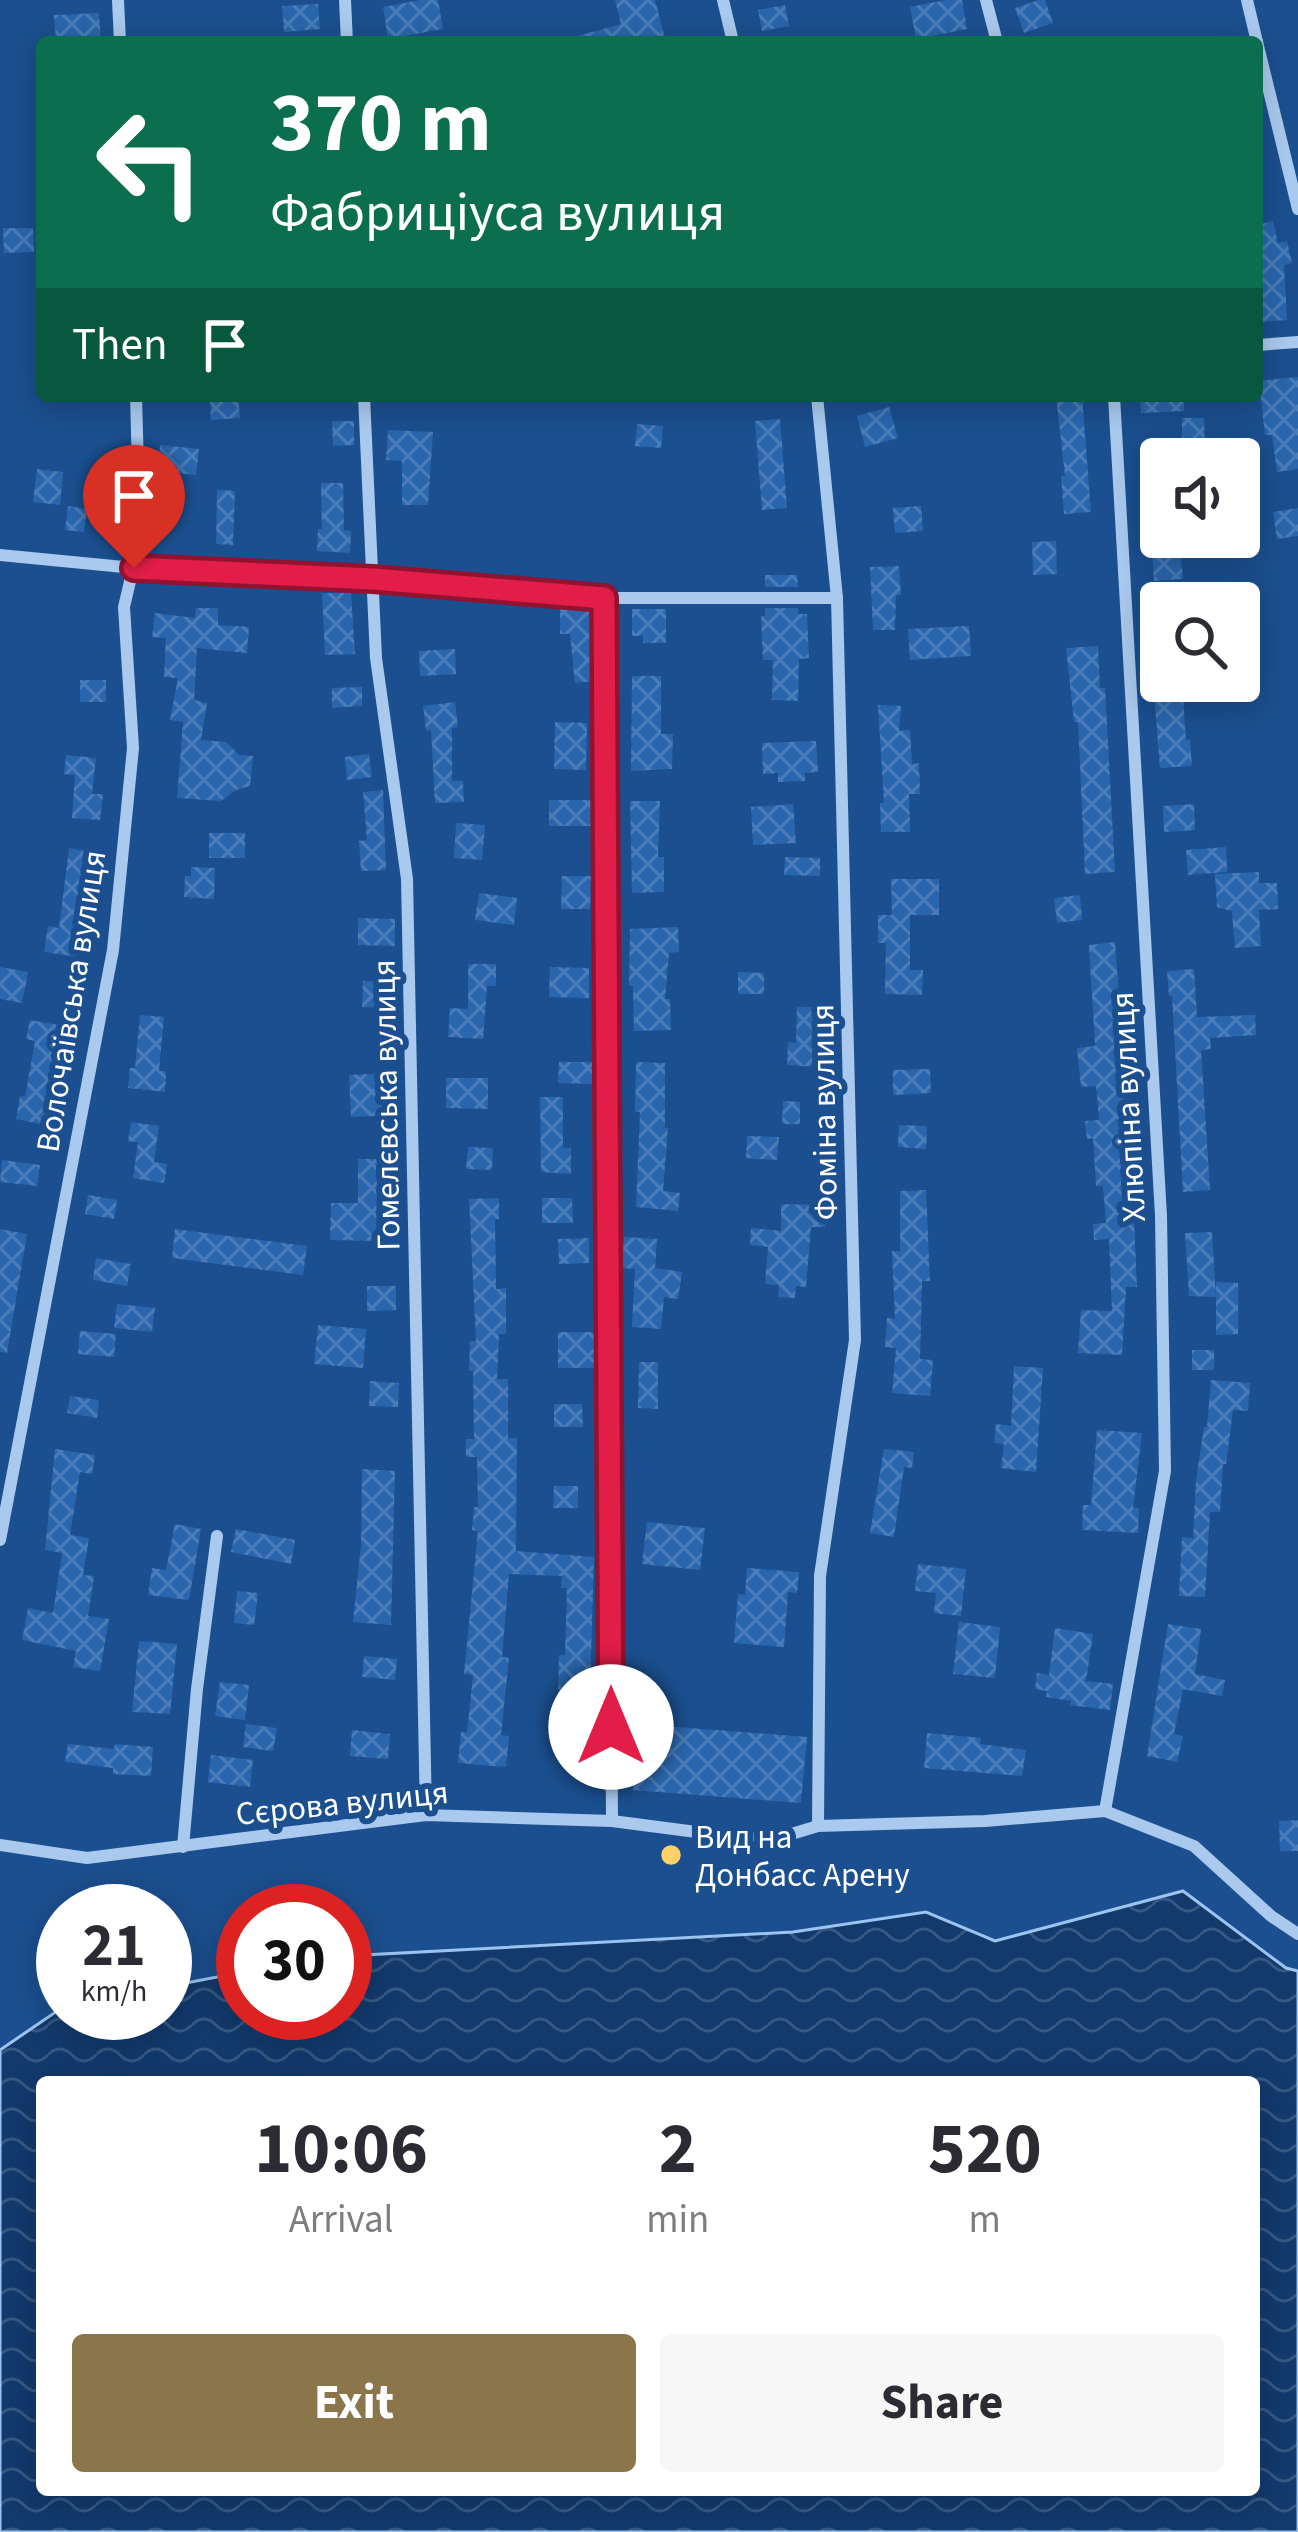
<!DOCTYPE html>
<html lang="en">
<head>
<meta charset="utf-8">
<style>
	body { margin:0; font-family:"Source Sans 3",sans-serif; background:#f7f7f7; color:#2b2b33; height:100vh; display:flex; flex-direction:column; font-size:45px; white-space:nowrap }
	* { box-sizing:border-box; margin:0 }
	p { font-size:39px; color:#7c7c81 }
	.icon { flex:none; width:66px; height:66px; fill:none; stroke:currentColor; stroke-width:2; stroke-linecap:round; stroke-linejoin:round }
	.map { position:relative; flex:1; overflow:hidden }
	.panel { position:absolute; left:36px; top:2076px; width:1224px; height:420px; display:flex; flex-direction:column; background:#fff; border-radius:12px; box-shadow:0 6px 30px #0003 }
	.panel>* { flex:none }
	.hud { position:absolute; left:36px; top:36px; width:1227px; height:366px; border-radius:12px; box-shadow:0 6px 30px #0003; background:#0b6e4f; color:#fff; overflow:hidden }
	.buttons { position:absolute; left:1140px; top:438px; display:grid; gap:24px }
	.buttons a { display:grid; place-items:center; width:120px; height:120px; border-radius:12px; background:#fff; box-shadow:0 6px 30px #0003; font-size:60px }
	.speed { position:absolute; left:36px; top:1884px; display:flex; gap:24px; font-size:60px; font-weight:700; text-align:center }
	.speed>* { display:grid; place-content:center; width:156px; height:156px; border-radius:50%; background:#fff; box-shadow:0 6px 30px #0003; line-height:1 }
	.speed small { font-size:30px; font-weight:400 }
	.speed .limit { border:18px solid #d22; background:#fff; color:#111 }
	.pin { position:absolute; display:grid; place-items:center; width:102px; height:102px; color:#fff; margin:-123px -51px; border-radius:50% 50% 50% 0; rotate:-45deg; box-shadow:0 0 12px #0007 }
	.pin .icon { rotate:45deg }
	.me { position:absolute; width:132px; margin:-66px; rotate:0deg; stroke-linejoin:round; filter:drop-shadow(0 0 9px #0008) }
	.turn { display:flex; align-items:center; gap:42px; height:252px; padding:0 36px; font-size:54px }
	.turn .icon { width:156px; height:156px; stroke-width:2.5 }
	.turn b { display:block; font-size:84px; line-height:102px }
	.then { display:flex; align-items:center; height:114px; padding:0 36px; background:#0003; gap:24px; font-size:45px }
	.eta { display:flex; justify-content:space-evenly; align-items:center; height:204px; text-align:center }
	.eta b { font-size:72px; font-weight:700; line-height:84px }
	.button { display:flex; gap:24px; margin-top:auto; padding:24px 36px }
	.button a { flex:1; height:138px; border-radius:12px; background:#8a764a; color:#fff; font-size:48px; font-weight:700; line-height:138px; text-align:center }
	.button a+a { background:#f7f7f7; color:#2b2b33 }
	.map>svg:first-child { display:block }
</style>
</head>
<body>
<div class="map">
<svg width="1298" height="2532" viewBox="0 0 1298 2532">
	<defs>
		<pattern id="water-waves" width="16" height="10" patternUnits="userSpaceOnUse" patternTransform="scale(3)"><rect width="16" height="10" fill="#123a6d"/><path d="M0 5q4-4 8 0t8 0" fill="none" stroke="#365883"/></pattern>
		<pattern id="building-cross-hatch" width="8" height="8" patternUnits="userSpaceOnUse" patternTransform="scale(3)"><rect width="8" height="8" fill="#2a66ad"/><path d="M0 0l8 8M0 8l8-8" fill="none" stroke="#4a7db9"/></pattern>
	</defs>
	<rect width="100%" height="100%" fill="#1b4f8f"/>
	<path fill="url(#water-waves)" stroke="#9cc4f0" stroke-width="3" fill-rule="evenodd" d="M1183,1891L1286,1968L1298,1971V2532H0V2050L63,2007V2013H165V1987L243,1972V2013H345V1956L793,1932L926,1912L995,1941ZM42,2082H1254V2490H42Z"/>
	<g fill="url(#building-cross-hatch)">
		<path d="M421,0H438L443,29L388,39L383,7Z"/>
		<path d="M615,0H655L666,42H575L574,37L621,24Z"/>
		<path d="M946,0H962L967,29L916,39L910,7Z"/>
		<path d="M1039,0H1045L1053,23L1024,33L1015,8Z"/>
		<path d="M318,4L320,29L284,32L282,6Z"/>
		<path d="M785,5L789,26L762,31L758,10Z"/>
		<path d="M99,13L101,42H56L54,15Z"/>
		<path d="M1273,221L1278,243L1287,241L1292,263L1284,265L1287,320L1258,322L1257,225Z"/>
		<path d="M3,228H33L34,252L4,253Z"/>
		<path d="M1298,377V469L1277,472L1272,435H1265L1259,381Z"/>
		<path d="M210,396H238L240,418L211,420Z"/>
		<path d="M1056,396H1082L1091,512L1064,514L1061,476H1065Z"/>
		<path d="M1140,396H1184V411L1141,413Z"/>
		<path d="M889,407L898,438L865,447L857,416Z"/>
		<path d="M1182,418H1204L1205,444L1182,445Z"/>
		<path d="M780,419L787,508L762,510L755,421Z"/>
		<path d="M332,421H354V445L333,446Z"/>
		<path d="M637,424L663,426L661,448L635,446Z"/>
		<path d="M388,430L433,432L428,505H402V461L386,460Z"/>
		<path d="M160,445L199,449L196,475L157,471Z"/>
		<path d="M1161,452V486H1143L1142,453Z"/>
		<path d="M37,469L63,472L60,505L33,502Z"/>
		<path d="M321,483H343L344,530L351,531L350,553L317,551L318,529H322Z"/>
		<path d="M217,490L235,491L233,545L216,544Z"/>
		<path d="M68,506L87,509L84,532L65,530Z"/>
		<path d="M921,506L923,531L895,533L893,508Z"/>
		<path d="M1298,508V536L1277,539L1273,512Z"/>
		<path d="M1151,537H1179L1183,579L1154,581Z"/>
		<path d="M1056,541L1057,574L1033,575L1032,542Z"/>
		<path d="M899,566L901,595H896L895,630H873L870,567Z"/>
		<path d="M765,575H797L798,587H765Z"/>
		<path d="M322,593H351L355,654L325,655Z"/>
		<path d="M560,605L590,607V660L594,659V681L575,683L570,634H560Z"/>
		<path d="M196,608H218V625L249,627L247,653L197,648L194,700L207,703L201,740L226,742L239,755L253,756L250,786L236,790L221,801L177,798L183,722L170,720L178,678L164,677L166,638L152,637L155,613L195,618Z"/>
		<path d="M765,608H798V614H807L809,658L799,659L798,701L772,700L773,660H763L761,616H765Z"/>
		<path d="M632,609H666V643H643V636H632Z"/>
		<path d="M969,626L971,656L910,660L908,629Z"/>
		<path d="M1098,646L1100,688H1105L1115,872L1085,874L1078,722H1074L1066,648Z"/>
		<path d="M455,649L456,674L420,676L419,651Z"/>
		<path d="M632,676H661V734H673L672,769L631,771Z"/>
		<rect x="80" y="680" width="26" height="22"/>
		<path d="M1153,681H1182L1186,740H1190L1192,766L1160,768Z"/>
		<path d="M362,687V706L332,708V688Z"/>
		<path d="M455,702L458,727L452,728V781H463L464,802L435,803L431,730L426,731L423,706Z"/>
		<path d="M878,705L901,706L899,731L910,730L912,764L919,763L920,794H909L910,832H881L880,803H884Z"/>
		<path d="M555,722L587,723L586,770L554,769Z"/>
		<path d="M816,741L818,772L805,773V781L778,782V773L763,774L762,743Z"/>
		<path d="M369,754L372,777L347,780L345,757Z"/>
		<path d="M66,755L96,758L92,794H103L100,820L72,818L75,775L64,774Z"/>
		<path d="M383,790L386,870L361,871L359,841L367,840L363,792Z"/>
		<rect x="549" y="800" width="46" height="26"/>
		<path d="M630,801H660L658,857H664V892L632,893Z"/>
		<path d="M793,804L796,843L753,845L751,807Z"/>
		<path d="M1194,804L1195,830L1164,832L1163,806Z"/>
		<path d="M456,823L485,825L482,860L454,858Z"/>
		<rect x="209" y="833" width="36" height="25"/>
		<path d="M1226,847L1227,872L1188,875L1186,850Z"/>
		<path d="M69,848L94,853L87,890L95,891L94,909H86L78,957L44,952L48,926L59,928Z"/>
		<path d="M785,857L820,858V876L784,875Z"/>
		<path d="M191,867L215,868L214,899L184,897L185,876H191Z"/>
		<path d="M1259,872V883H1277L1278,909L1259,910L1261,946L1235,948L1232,911L1217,907L1215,874Z"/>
		<path d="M562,876H591L590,909H561Z"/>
		<path d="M891,879H939V915H910V970H923L922,995L885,994L886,943H878V915H892Z"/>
		<path d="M479,893L517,898L514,925L475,920Z"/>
		<path d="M1080,895L1082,920L1057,923L1054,898Z"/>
		<path d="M358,918L395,919V946L358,945Z"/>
		<path d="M678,927L679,952L669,953L665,999H670L671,1030L634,1031L633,986H629L630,929Z"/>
		<path d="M1115,942L1119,994H1124L1137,1287H1126L1122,1355L1078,1353L1081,1310L1112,1311L1109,1239L1094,1240L1093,1224L1106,1223L1103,1186H1096L1093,1138L1087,1139L1085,1121L1099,1120L1096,1086L1081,1087L1077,1048L1095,1046L1089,945Z"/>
		<path d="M468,964H496V986H487L483,1039L448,1037L450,1008L468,1009Z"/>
		<path d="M0,967L28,972L22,1003L0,999Z"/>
		<path d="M550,967L589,968V998L549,997Z"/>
		<path d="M1194,969L1197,1017L1255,1015L1256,1035L1210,1038L1211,1049L1201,1050L1210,1190L1183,1192L1172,996H1169L1167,971Z"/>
		<path d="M738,972L764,973V994H738Z"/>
		<path d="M363,981L393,982V1008L362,1007Z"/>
		<path d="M797,1007H823L818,1067L787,1065L788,1042L796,1043Z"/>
		<path d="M140,1015L164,1017L159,1071H166L165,1092L128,1088L130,1068H135Z"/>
		<path d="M30,1020L65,1026L45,1125L16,1119L20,1096L25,1097L35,1041L26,1039Z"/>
		<path d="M559,1062H594V1084L558,1083Z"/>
		<path d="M636,1062L665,1063V1128H668L663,1191L680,1193L678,1211L636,1207L640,1112H635Z"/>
		<path d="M930,1069L931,1093L893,1095V1070Z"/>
		<path d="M394,1073L396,1115L351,1117L349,1075Z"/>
		<path d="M446,1078H488V1109L446,1108Z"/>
		<path d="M540,1097H563V1148H571V1174L541,1172Z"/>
		<path d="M783,1101L800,1102V1124H782Z"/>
		<path d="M131,1122L159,1126L154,1162L167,1164L164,1183L133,1178L138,1142L128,1141Z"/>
		<path d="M899,1125L927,1126L926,1149L898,1147Z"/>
		<path d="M747,1136L779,1137L777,1160L746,1158Z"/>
		<path d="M468,1147L493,1148L492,1170L466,1169Z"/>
		<path d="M358,1159H394V1178H377L376,1241L330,1240L331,1203H358Z"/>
		<path d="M2,1160L40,1165L37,1186L0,1182Z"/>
		<path d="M926,1190L930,1281H922L920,1359L933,1360L930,1396L892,1393L896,1348L885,1347L887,1318L895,1319L892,1251H900V1191Z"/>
		<path d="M88,1195L117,1200L114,1219L85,1214Z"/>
		<path d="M499,1198V1219H495L496,1289L506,1288V1334H499L497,1379H508V1438H517L516,1551L594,1557L590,1689H574V1695H558L559,1655H565L567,1588H561L562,1576L509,1574L502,1657L509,1658L501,1735L509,1736L506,1767L458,1763L461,1732H467L473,1675L464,1674L478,1531L472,1530L474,1507H478L477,1457H466V1439H474L473,1371H469L470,1341H476L469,1199Z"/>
		<path d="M542,1198H572L573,1223H542Z"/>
		<path d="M781,1204L825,1205V1227H811L806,1287L796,1286L795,1298L778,1297L779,1285L765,1284L768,1247L750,1245L751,1228L781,1231Z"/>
		<path d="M0,1229L27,1234L7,1353L0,1352Z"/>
		<path d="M175,1229L307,1246L303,1275L172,1258Z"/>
		<path d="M1212,1232L1216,1297L1189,1296L1185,1233Z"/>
		<path d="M624,1237L657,1239L655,1268L682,1272L678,1299L664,1297L661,1329L632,1327L635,1269L622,1268Z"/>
		<path d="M589,1238V1263L559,1264L558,1239Z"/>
		<path d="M96,1258L131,1264L127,1286L93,1280Z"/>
		<path d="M1216,1282L1238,1283V1334L1216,1335Z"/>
		<path d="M367,1286H396V1310L367,1311Z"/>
		<path d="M117,1304L155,1308L152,1332L114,1328Z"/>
		<path d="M318,1325L366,1329L363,1368L314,1364Z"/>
		<path d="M80,1331L116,1334L114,1357L78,1354Z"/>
		<rect x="558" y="1332" width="36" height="36"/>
		<rect x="1192" y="1350" width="22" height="20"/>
		<path d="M639,1362H658V1409L638,1408Z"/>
		<path d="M1014,1366L1043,1368L1036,1472L1001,1468L1004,1444L994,1443L996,1424L1011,1426Z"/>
		<path d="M1211,1380L1250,1383L1248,1411L1233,1410L1226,1464H1223L1220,1512H1210L1205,1597L1179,1596L1182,1537L1193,1538L1196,1480L1204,1427H1207Z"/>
		<path d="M370,1381L399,1383L398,1407L369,1406Z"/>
		<path d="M70,1396L99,1400L97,1418L67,1413Z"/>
		<path d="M554,1404H582L583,1427H554Z"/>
		<path d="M1097,1430L1142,1433L1133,1508H1139L1138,1533L1082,1530L1083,1505H1091Z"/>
		<path d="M55,1449L95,1455L92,1474L80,1472L70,1535L89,1538L83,1575L94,1576L88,1616L109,1619L100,1671L73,1667L76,1651L22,1640L28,1608L53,1613L62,1553L45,1550Z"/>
		<path d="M884,1449L914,1452L912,1468L904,1467L894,1537L870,1533Z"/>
		<path d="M362,1469L395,1471L391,1625L353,1622L361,1545Z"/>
		<path d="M554,1486H578V1508H553Z"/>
		<path d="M647,1522L705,1528L700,1570L642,1564Z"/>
		<path d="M175,1524L201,1529L189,1600L148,1595L152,1568L166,1570Z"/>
		<path d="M236,1529L295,1540L291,1564L231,1552Z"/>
		<path d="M918,1564L966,1569L961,1616L934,1613L936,1593L915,1591Z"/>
		<path d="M747,1568L799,1572L797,1593L788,1592L784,1647L734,1643L738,1594L745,1595Z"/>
		<path d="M237,1591L258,1593L254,1625L234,1623Z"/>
		<path d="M959,1622L1000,1627L995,1678L953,1674Z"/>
		<path d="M1168,1624L1201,1629L1195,1674L1225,1680L1222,1696L1183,1689L1174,1734L1183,1736L1177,1762L1147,1756Z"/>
		<path d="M1055,1628L1093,1634L1086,1681L1113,1684L1110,1710L1070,1705L1071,1701L1046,1697L1047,1691L1035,1689L1037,1673L1049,1675Z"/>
		<path d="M139,1641L177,1644L170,1714L132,1712Z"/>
		<path d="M364,1656L397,1659L395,1680L362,1677Z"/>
		<path d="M220,1682L249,1685L245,1720L215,1716Z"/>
		<path d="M246,1724L277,1728L273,1751L243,1747Z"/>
		<path d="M638,1724L807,1737L801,1803L633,1790Z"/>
		<path d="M352,1730L390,1734L388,1759L350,1756Z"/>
		<path d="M927,1733L981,1738L980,1744L1026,1750L1022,1776L924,1768Z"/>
		<path d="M68,1744L114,1749L115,1744L153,1747L151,1776L113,1774V1768L65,1762Z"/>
		<path d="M211,1755L253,1760L250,1787L208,1782Z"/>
		<path d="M1298,1820V1851H1280L1279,1821Z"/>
	</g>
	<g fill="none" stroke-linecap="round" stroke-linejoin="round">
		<g stroke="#a9c9ee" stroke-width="12">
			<path d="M118,0L120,42"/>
			<path d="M345,0L347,42"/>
			<path d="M723,0L733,42"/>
			<path d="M986,0L997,42"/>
			<path d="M1247,0L1257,42"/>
			<path d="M1257,42L1298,209"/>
			<path d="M1257,345L1298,342"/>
			<path d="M364,396L376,658L407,879L426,1815"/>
			<path d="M817,396L837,598L855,1340L820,1576L818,1826"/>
			<path d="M0,555L134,568L373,579L604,598H837"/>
			<path d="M604,598L612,1821"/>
			<path d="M0,1540L113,950L133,748L124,607L140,539L136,396"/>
			<path d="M1105,1811L1165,1471L1161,1216L1114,396"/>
			<path d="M0,1845L87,1858L426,1815L612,1821L750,1839L788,1835L818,1826L985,1821L1105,1811L1194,1846L1271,1916L1298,1934"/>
			<path d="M183,1847L197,1689L217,1536"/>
		</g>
	</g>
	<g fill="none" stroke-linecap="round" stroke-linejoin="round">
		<defs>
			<path id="route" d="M134,568L373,579L604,598L611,1727"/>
		</defs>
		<use href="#route" stroke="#92132f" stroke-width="30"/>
		<use href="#route" stroke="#e11d48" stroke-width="21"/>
	</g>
	<circle fill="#ffd166" stroke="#1b4f8f" stroke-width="4.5" cx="671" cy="1855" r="12"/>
	<g text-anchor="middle" stroke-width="12" stroke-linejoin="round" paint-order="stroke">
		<g font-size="33" fill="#fff" stroke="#1b4f8f">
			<text transform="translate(70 1001) rotate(-81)" y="12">Волочаївська вулиця</text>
			<text transform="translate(385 1105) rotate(-91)" y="12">Гомелєвська вулиця</text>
			<text transform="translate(1127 1107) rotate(-93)" y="12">Хлюпіна вулиця</text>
			<text transform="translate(823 1112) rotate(-91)" y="12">Фоміна вулиця</text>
			<text transform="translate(342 1802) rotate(-6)" y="12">Сєрова вулиця</text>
		</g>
		<g font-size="33" fill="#fff" stroke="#1b4f8f" text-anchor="start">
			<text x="695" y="1848">Вид на<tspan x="695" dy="38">Донбасс Арену</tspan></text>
		</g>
	</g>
</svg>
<div class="buttons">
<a><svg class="icon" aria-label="sound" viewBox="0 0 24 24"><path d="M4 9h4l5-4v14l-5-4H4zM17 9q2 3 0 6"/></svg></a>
<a><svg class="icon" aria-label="search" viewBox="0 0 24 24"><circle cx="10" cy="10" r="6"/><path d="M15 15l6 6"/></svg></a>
</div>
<div class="speed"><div>21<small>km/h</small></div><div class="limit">30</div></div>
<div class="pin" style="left:134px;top:568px;background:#d93025"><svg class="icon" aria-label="arrive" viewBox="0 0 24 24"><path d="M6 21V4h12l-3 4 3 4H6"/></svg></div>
<svg class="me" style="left:611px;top:1727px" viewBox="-20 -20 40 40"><circle r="19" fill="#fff"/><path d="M0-13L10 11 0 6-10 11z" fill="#e11d48"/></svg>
<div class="hud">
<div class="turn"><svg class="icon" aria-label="left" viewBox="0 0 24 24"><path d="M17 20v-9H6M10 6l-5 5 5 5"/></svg><div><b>370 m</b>Фабриціуса вулиця</div></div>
<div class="then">Then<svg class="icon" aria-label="arrive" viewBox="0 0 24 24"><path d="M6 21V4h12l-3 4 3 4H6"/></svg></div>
</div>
<section class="panel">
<div class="eta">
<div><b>10:06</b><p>Arrival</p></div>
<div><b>2</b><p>min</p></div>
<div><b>520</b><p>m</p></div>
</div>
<div class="button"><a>Exit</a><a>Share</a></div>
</section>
</div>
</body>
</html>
